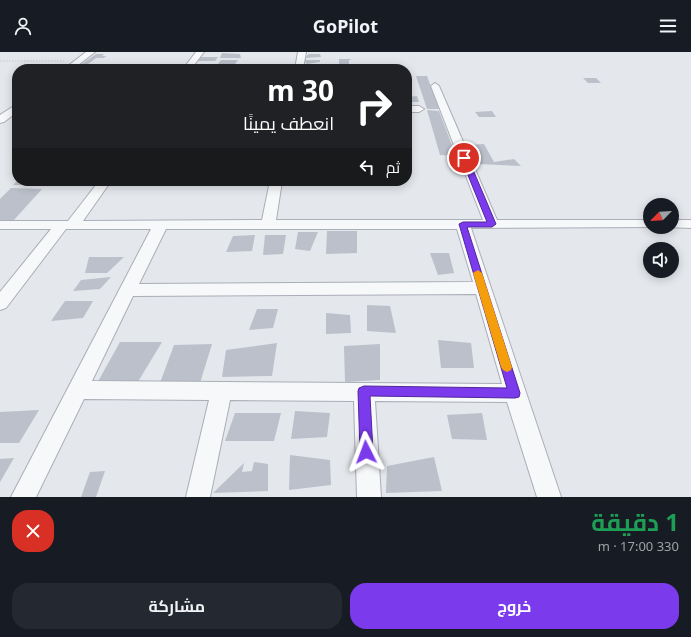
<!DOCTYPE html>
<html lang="ar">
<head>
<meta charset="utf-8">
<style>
	body { margin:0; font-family:"Noto Sans",Cairo,sans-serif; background:#242831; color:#f1f3f6; direction:rtl; height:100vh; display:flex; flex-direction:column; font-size:15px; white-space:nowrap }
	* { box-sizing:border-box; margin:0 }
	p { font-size:13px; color:#9ea1a6 }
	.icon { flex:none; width:22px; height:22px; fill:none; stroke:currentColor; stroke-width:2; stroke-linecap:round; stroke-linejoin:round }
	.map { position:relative; height:445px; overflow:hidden; direction:ltr }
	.sheet { display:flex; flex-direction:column; background:#171b24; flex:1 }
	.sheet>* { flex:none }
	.banner { position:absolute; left:12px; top:12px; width:400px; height:122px; border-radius:16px; box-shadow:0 2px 10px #0003; direction:rtl; background:#202124; color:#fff; overflow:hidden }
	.needle { width:26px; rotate:246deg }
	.controls { position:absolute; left:643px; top:146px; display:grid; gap:8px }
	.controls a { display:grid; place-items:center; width:36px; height:36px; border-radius:50%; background:#171b24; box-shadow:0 2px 10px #0003; font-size:20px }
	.pin { position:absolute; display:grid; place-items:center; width:34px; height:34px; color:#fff; margin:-17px; border:2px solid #fff; border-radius:50%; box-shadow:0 1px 4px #0007 }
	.me { position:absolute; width:44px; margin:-22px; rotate:357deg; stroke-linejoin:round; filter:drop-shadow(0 0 3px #0008) }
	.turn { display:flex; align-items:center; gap:14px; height:84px; padding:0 12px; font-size:18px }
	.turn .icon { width:52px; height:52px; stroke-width:2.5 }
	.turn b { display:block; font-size:28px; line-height:34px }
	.then { display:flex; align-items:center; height:38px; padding:0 12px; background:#0003; gap:8px; font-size:15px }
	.round { display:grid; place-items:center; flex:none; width:42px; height:42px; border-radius:16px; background:#242831 }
	.head { display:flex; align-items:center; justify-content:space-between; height:68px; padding:0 12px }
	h1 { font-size:24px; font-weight:700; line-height:30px; color:#1e9e55 }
	.primary-button { display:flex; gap:8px; margin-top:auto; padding:8px 12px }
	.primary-button a { flex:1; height:46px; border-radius:16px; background:#7c3aed; color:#fff; font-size:16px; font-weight:700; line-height:46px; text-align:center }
	.primary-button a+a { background:#242831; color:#f1f3f6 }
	header { display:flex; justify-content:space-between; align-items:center; height:52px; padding:0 12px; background:#171b24; font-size:18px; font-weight:700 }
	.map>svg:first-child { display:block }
</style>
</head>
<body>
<header><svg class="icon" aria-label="menu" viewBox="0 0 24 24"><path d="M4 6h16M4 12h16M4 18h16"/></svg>GoPilot<svg class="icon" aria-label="person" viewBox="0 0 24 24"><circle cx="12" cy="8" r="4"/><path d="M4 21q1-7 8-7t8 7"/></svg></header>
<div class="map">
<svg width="691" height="445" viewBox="0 0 691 445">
	<rect width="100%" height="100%" fill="#e4e7ec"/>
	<g fill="#bbc0ca">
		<path d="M222,1L240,2L241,6H220Z"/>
		<path d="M96,2H104L102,4H107L103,6H96L88,12H82Z"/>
		<path d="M309,2H320L321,5L304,6Z"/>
		<path d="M197,5H218L215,9H194Z"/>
		<path d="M339,7H350L351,8H349V12H339Z"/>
		<path d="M221,8H238L235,12H218Z"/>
		<path d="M303,8H320V10L307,12Z"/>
		<path d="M185,12L181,17H173L176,13Z"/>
		<path d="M395,13L397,17H352V14Z"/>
		<path d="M416,24H427L439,57H427Z"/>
		<path d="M583,26H596L601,31H588Z"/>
		<path d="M417,44L419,50H407V45Z"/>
		<path d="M427,58L439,59L456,104L440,103Z"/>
		<path d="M492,59L496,65H479L475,60Z"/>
		<path d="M484,92L494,110L514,107L521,114L478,112L468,93Z"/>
		<path d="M448,109H453L455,118H451Z"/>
		<path d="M17,129H79L76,133H13Z"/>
		<path d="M11,136L42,137L13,169L0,168V147Z"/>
		<path d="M327,179H357V201L326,202Z"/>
		<path d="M298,180H318L310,199L295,197Z"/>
		<path d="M255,183L252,199L226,200L233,184Z"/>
		<path d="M265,183H286L283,202L263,203Z"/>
		<path d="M430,201H449L454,221L438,223Z"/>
		<path d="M89,205H124L107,221H85Z"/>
		<path d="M111,225L100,237L73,239L81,228Z"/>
		<path d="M65,249H93L83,266L51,269Z"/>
		<path d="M367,253L390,254L396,281L367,279Z"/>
		<path d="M257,257H278L273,276L249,278Z"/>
		<path d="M326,261L350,263L351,281L326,282Z"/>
		<path d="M438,288L471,291L474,316H441Z"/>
		<path d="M120,290H162L136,333H96Z"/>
		<path d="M277,291L272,324L222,325L226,298Z"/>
		<path d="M212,292L200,331H160L174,293Z"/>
		<path d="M380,292V328L345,330L344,294Z"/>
		<path d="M39,358L19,391H0V360Z"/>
		<path d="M295,359L330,361L327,385L291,387Z"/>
		<path d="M235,361H281L274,389H225Z"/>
		<path d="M482,361L487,388L452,387L447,363Z"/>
		<path d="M290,403L330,408L331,433L289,438Z"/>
		<path d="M434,405L442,439L386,441L387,414Z"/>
		<path d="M14,406L0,430V407Z"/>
		<path d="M254,410L268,412V439L213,441L244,411L242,420L252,419Z"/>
		<path d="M105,419L96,445H81L90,420Z"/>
	</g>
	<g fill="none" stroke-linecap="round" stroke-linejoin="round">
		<defs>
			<g id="minor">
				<path d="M86,0H95L73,17H64Z"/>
				<path d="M196,0H204L191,17H183Z"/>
				<path d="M298,0H306L303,17H295Z"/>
				<path d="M435,31L439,34L497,168H650V175H655L471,176L561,445H537L507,350L375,349L381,445H357L354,349L230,348L210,445H186L209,348L84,347L36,445H11L151,177H66L6,256L0,258V240L51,177H0V169H68L99,129H111L83,169L262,168L270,129H282L276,168H483L431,34ZM166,177H457L473,230L139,232ZM476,242L502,332L92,329L133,244Z"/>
				<path d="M17,52V60L4,70L0,71V63Z"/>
				<path d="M407,54H419L424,57L419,60H407Z"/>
				<path d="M672,168H691V176L667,175H672Z"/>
			</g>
		</defs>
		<use href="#minor" stroke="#a9aeb7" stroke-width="2"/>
		<path stroke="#c2c5cb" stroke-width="1" stroke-dasharray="1.5 1.5" stroke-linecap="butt" d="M0,9H64"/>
		<use href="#minor" fill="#f7f8fa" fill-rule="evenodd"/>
	</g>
	<path fill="#7c3aed" stroke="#51269a" d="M462,104L468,106L496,172L492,175H467L520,341L519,345L515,346L370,344L373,400L371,404L366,406L362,404L360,400L358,339L359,336L364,334L507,336L459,172L463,170H487L461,106Z"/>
	<path fill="#f59e0b" d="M478,218L482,221L512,315L511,318L507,320L503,318L501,315L473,221Z"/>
</svg>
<div class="controls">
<a><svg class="needle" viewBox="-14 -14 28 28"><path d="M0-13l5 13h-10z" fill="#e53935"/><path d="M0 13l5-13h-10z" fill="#9ea1a6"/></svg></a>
<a><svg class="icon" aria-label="sound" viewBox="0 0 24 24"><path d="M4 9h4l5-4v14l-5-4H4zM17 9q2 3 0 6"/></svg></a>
</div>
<div class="pin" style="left:464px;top:106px;background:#d93025"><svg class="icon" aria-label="arrive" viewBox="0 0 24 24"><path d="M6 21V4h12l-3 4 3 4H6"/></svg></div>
<svg class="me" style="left:366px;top:400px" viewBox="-20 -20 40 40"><path d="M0-17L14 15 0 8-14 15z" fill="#7c3aed" stroke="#fff" stroke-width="4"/></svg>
<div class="banner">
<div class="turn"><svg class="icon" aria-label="right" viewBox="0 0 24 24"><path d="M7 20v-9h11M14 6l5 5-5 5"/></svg><div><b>30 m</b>انعطف يمينًا</div></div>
<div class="then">ثم<svg class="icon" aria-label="left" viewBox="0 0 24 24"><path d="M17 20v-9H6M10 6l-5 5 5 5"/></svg></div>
</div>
</div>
<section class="sheet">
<div class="head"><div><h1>1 دقيقة</h1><p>330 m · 17:00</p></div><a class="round" style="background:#d93025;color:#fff"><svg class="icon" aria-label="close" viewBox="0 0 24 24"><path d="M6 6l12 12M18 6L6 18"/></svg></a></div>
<div class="primary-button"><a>خروج</a><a>مشاركة</a></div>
</section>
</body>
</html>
